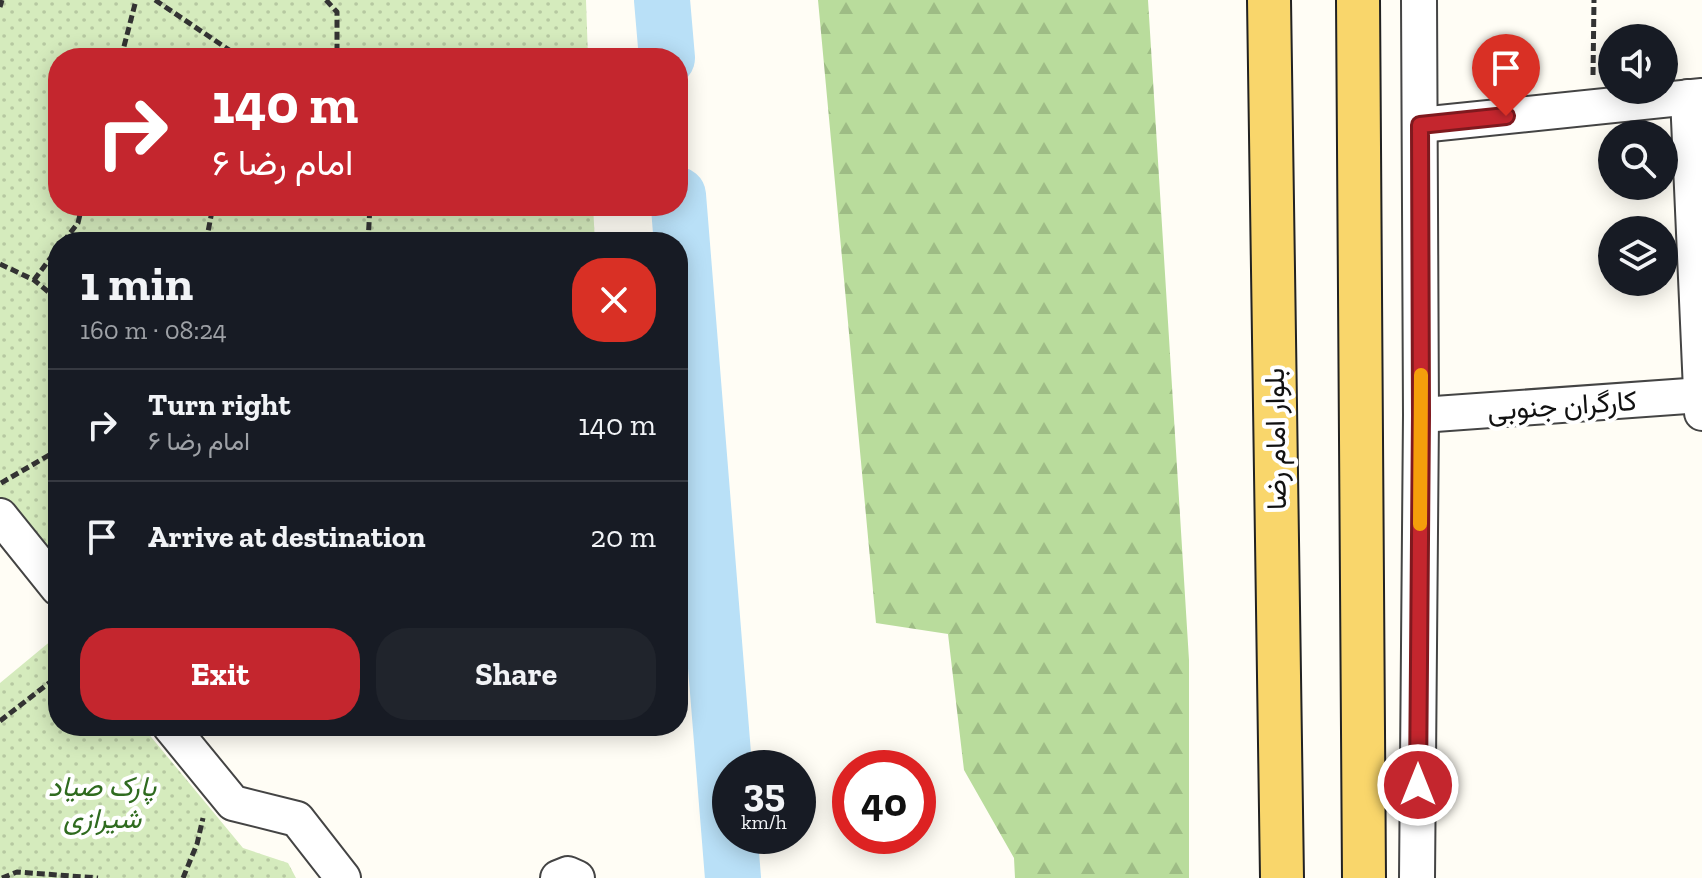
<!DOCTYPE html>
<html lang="en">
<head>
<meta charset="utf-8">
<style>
	body { margin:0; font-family:"Zilla Slab",Vazirmatn,serif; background:#20242c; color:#f1f3f6; height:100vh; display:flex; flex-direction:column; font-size:30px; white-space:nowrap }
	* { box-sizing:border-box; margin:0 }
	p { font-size:26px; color:#9ea1a6 }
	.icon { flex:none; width:44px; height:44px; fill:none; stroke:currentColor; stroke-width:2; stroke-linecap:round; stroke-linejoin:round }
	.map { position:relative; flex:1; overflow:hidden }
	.sheet { position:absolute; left:48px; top:232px; width:640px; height:504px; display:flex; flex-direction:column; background:#171b24; border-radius:32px; box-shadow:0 4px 20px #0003 }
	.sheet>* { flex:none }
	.guide { position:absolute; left:48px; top:48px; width:640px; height:168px; border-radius:32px; box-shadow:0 4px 20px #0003; background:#c4262e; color:#fff; overflow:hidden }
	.buttons { position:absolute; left:1598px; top:24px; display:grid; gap:16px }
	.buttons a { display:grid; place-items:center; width:80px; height:80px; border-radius:50%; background:#171b24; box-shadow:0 4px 20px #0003; font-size:40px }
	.speed { position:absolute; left:712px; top:750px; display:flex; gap:16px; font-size:40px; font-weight:700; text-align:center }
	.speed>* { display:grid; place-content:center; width:104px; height:104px; border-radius:50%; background:#171b24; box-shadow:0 4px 20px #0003; line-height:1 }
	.speed small { font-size:20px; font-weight:400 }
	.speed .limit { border:12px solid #d22; background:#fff; color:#111 }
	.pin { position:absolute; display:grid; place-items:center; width:68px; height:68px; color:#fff; margin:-82px -34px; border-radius:50% 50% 50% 0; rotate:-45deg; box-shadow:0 0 8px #0007 }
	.pin .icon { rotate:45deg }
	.me { position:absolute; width:88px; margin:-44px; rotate:0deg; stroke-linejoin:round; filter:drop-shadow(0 0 6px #0008) }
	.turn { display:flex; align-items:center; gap:28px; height:168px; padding:0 32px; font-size:36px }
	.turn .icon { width:104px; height:104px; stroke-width:2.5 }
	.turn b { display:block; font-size:56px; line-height:68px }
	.round { display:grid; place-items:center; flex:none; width:84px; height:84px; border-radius:32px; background:#20242c }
	.head { display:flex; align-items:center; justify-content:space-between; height:136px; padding:0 32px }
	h1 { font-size:48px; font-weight:800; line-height:60px }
	.cta { display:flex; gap:16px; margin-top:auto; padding:16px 32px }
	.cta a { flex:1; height:92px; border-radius:32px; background:#c4262e; color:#fff; font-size:32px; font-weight:800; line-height:92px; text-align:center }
	.cta a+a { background:#20242c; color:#f1f3f6 }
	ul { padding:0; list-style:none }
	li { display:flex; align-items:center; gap:24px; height:112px; padding:0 32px; border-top:2px solid #363941 }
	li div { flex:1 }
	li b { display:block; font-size:30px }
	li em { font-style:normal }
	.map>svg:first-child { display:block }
</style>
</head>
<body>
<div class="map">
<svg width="1702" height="878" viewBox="0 0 1702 878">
	<defs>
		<pattern id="forest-firs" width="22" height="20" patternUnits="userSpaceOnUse" patternTransform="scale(2)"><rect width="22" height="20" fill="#b9dc9c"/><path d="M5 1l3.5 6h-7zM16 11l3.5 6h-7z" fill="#9ebc85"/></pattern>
		<pattern id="park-dots" width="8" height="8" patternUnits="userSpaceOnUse" patternTransform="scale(2)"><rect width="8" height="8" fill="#d5ebbd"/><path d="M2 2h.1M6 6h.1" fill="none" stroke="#b6c8a1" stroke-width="1.8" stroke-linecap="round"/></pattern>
	</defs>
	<rect width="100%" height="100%" fill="#fffdf5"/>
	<path fill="url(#forest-firs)" d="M818,0H1148L1189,660V878H1015L1014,858L964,770L948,634L876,623Z"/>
	<g fill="url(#park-dots)">
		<path d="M0,0H586L588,58H58V206H593L595,242H58V572L0,497Z"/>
		<path d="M58,635V726H142L243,848L288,863L296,878H0V683Z"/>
	</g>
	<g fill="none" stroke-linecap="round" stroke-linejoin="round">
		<g stroke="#b9e0f7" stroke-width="56">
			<path d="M662,0L667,58"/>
			<path d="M678,195L733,878"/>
		</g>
		<defs>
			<g id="minor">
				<path d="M1688,97L1702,413"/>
				<path d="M1420,125L1702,96"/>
				<path d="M1421,415L1702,395"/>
				<path d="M0,516L58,588"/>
				<path d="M170,726L233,803L297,819L343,878"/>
				<path d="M558,878L568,874L577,878"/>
				<path d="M1417,878L1421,415L1419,0"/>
			</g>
			<g id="major">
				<path d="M1269,0L1282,878"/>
				<path d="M1358,0L1364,878"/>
			</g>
		</defs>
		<use href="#minor" stroke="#444" stroke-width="38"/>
		<use href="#major" stroke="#222" stroke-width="46"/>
		<g stroke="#333" stroke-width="5" stroke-dasharray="8 4" stroke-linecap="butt">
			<path d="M155,0L241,58"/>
			<path d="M326,0L337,12V58"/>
			<path d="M0,7L2,0"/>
			<path d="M121,58L136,0"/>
			<path d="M1593,75L1594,0"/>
			<path d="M63,242L78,223L82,206"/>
			<path d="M206,242L213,206"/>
			<path d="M368,242L370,206"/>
			<path d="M0,264L34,280L58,300"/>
			<path d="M34,280L58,248"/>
			<path d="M1,483L58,450"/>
			<path d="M0,721L58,676"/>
			<path d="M2,878L17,872L98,878"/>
			<path d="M183,878L197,844L203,818"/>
		</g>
		<use href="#minor" stroke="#fff" stroke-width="34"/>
		<use href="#major" stroke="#f9d66b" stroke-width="42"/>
	</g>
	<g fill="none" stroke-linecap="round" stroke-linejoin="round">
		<defs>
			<path id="route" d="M1418,785L1421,415L1420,125L1506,116"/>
		</defs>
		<use href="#route" stroke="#7f191e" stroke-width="20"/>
		<use href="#route" stroke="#c4262e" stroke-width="14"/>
		<path stroke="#f59e0b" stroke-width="14" d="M1420,524L1421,375"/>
	</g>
	<g text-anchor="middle" stroke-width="8" stroke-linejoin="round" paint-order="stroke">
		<g font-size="28" fill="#111" stroke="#fff">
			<text transform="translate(1562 405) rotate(-4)" y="10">کارگران جنوبی</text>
			<text transform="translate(1275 439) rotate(-91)" y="10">بلوار امام رضا</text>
		</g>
		<g font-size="28" font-style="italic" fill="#2f6b1f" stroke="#fff">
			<text x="102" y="796">پارک صیاد<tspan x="102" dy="32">شیرازی</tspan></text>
		</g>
	</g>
</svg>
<div class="buttons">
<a><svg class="icon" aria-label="sound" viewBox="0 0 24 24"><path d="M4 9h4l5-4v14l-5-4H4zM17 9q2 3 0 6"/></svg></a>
<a><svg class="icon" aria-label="search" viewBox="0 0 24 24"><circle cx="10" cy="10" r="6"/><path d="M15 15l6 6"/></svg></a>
<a><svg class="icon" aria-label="layers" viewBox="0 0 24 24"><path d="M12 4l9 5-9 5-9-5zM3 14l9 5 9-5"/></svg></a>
</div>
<div class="speed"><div>35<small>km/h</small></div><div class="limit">40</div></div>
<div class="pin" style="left:1506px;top:116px;background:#d93025"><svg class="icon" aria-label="arrive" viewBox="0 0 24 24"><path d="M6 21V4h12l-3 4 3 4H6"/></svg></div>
<svg class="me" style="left:1418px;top:785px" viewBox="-20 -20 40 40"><circle r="17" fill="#c4262e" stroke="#fff" stroke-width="3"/><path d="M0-11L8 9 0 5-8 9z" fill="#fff"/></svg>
<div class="guide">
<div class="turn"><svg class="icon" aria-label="right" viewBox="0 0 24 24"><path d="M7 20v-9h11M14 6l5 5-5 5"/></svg><div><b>140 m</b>امام رضا ۶</div></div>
</div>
<section class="sheet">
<div class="head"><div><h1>1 min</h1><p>160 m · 08:24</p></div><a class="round" style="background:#d93025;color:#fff"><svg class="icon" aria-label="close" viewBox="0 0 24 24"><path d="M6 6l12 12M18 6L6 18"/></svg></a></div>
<ul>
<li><svg class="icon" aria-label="right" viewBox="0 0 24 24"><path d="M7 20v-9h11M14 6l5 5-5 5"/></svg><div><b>Turn right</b><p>امام رضا ۶</p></div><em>140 m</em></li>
<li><svg class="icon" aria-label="arrive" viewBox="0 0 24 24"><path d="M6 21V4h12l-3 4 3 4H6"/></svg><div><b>Arrive at destination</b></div><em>20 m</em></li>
</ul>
<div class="cta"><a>Exit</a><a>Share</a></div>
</section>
</div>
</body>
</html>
